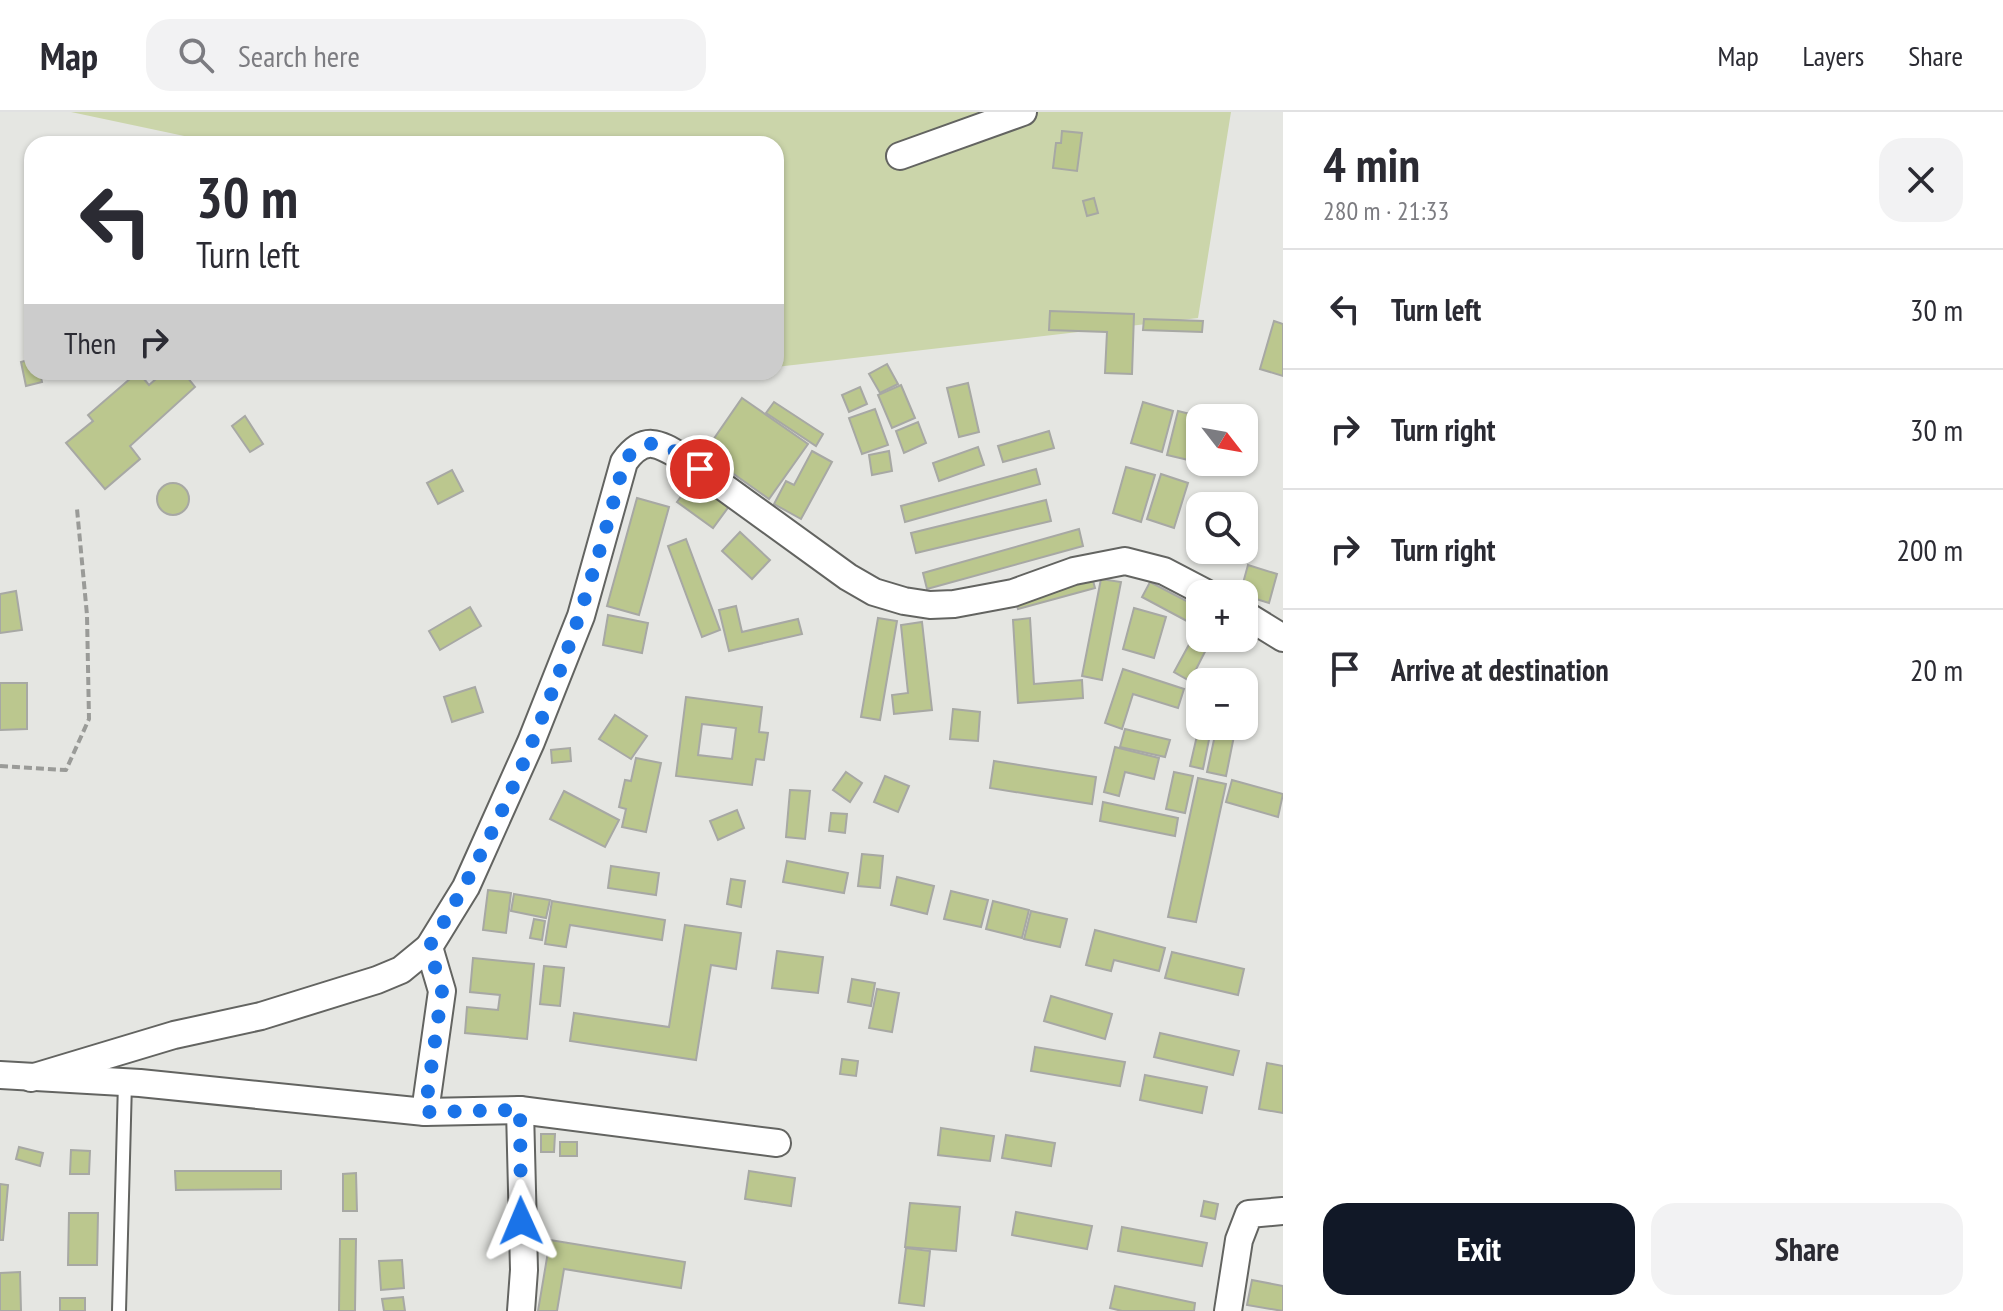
<!DOCTYPE html>
<html lang="en">
<head>
<meta charset="utf-8">
<style>
	body { margin:0; font-family:"PT Sans Narrow",sans-serif; background:#f2f2f3; color:#2b2b33; height:100vh; display:flex; flex-direction:column; font-size:30px; white-space:nowrap }
	* { box-sizing:border-box; margin:0 }
	p { font-size:26px; color:#7c7c81 }
	.icon { flex:none; width:44px; height:44px; fill:none; stroke:currentColor; stroke-width:2; stroke-linecap:round; stroke-linejoin:round }
	.map { position:relative; flex:1; overflow:hidden }
	.details { display:flex; flex-direction:column; background:#fff; width:720px }
	.details>* { flex:none }
	.banner { position:absolute; left:24px; top:24px; width:760px; height:244px; border-radius:24px; box-shadow:0 2px 6px #0004; background:#fff; color:#2b2b33; overflow:hidden }
	.needle { width:52px; rotate:121deg }
	.controls { position:absolute; left:1186px; top:292px; display:grid; gap:16px }
	.controls a { display:grid; place-items:center; width:72px; height:72px; border-radius:16px; background:#fff; box-shadow:0 2px 6px #0004; font-size:40px }
	.pin { position:absolute; display:grid; place-items:center; width:68px; height:68px; color:#fff; margin:-34px; border:4px solid #fff; border-radius:50%; box-shadow:0 2px 8px #0007 }
	.me { position:absolute; width:88px; margin:-44px; rotate:359deg; stroke-linejoin:round; filter:drop-shadow(0 0 6px #0008) }
	.turn { display:flex; align-items:center; gap:28px; height:168px; padding:0 40px; font-size:36px }
	.turn .icon { width:104px; height:104px; stroke-width:2.5 }
	.turn b { display:block; font-size:56px; line-height:68px }
	.then { display:flex; align-items:center; height:76px; padding:0 40px; background:#0003; gap:16px; font-size:30px }
	.round { display:grid; place-items:center; flex:none; width:84px; height:84px; border-radius:24px; background:#f2f2f3 }
	.overview { display:flex; align-items:center; justify-content:space-between; height:136px; padding:0 40px }
	h1 { font-size:48px; font-weight:700; line-height:60px }
	.action { display:flex; gap:16px; margin-top:auto; padding:16px 40px }
	.action a { flex:1; height:92px; border-radius:24px; background:#111827; color:#fff; font-size:32px; font-weight:700; line-height:92px; text-align:center }
	.action a+a { background:#f2f2f3; color:#2b2b33 }
	ul { padding:0; list-style:none }
	li { display:flex; align-items:center; gap:24px; height:120px; padding:0 40px; border-top:2px solid #e1e1e2 }
	li div { flex:1 }
	li b { display:block; font-size:30px }
	li em { font-style:normal }
	header { display:flex; align-items:center; gap:48px; box-sizing:border-box; height:112px; padding:0 40px; background:#fff; border-bottom:2px solid #e1e1e2 }
	header strong { font-size:38px }
	nav { display:flex; gap:44px; margin-inline-start:auto; font-size:28px }
	.search { width:560px; height:72px; background:#f2f2f3; display:flex; align-items:center; gap:20px; box-sizing:border-box; padding:0 28px; border-radius:24px; color:#7c7c81; font-size:30px }
	main { display:flex; flex:1; min-height:0 }
	.map>svg:first-child { display:block }
</style>
</head>
<body>
<header>
<strong>Map</strong>
<div class="search"><svg class="icon" aria-label="search" viewBox="0 0 24 24"><circle cx="10" cy="10" r="6"/><path d="M15 15l6 6"/></svg>Search here</div>
<nav><a>Map</a><a>Layers</a><a>Share</a></nav>
</header>
<main>
<div class="map">
<svg width="1283" height="1199" viewBox="0 0 1283 1199">
	<rect width="100%" height="100%" fill="#e5e6e2"/>
	<path fill="#cbd5aa" d="M71,0H1231L1198,206L776,255V32H222Z"/>
	<g fill="#bbc78e" stroke="#a7a8a4" stroke-width="2" fill-rule="evenodd">
		<path d="M1062,19L1082,21L1077,59L1053,56L1056,31H1061Z"/>
		<path d="M1094,86L1098,101L1087,104L1083,89Z"/>
		<path d="M1050,199L1134,202L1132,262L1105,261L1107,220L1049,218Z"/>
		<path d="M1144,207L1203,209L1202,220L1143,218Z"/>
		<path d="M1274,209L1283,212V264L1260,257Z"/>
		<path d="M32,247V260H40L42,270L26,274L21,250Z"/>
		<path d="M887,252L898,272L880,281L869,262Z"/>
		<path d="M138,260L149,273L164,260H183L195,275L130,334L140,347L105,377L66,331L93,309L88,303Z"/>
		<path d="M968,271L979,320L959,325L947,276Z"/>
		<path d="M901,273L915,306L892,316L878,283Z"/>
		<path d="M860,275L867,292L849,300L842,283Z"/>
		<path d="M742,286L808,332L769,387L704,341Z"/>
		<path d="M774,290L823,322L816,334L766,301Z"/>
		<path d="M1143,290L1173,299L1162,340L1131,331Z"/>
		<path d="M875,297L888,333L862,342L849,306Z"/>
		<path d="M1178,299L1206,306H1200V339L1197,350L1167,343Z"/>
		<path d="M245,304L263,332L250,340L232,314Z"/>
		<path d="M918,310L926,331L904,341L896,319Z"/>
		<path d="M1049,319L1054,336L1003,350L998,334Z"/>
		<path d="M978,335L984,353L939,369L933,351Z"/>
		<path d="M812,339L832,350L801,407L774,392L786,369L794,373Z"/>
		<path d="M889,339L892,359L872,363L869,343Z"/>
		<path d="M1126,355L1155,363L1141,410L1113,401Z"/>
		<path d="M1036,357L1040,372L905,410L901,394Z"/>
		<path d="M452,358L463,379L438,392L427,371Z"/>
		<path d="M1161,362L1188,371L1174,416L1147,407Z"/>
		<path d="M694,367L730,393L713,416L677,390Z"/>
		<circle cx="173" cy="387" r="16"/>
		<path d="M637,386L669,395L639,503L607,494Z"/>
		<path d="M1046,388L1051,409L916,441L911,421Z"/>
		<path d="M1079,417L1083,434L927,477L923,461Z"/>
		<path d="M740,420L770,448L752,467L722,439Z"/>
		<path d="M686,427L720,518L702,525L668,434Z"/>
		<path d="M1248,453L1277,462L1269,491L1240,482Z"/>
		<path d="M1091,461L1095,476L1018,497L1014,482Z"/>
		<path d="M1101,467L1121,470L1102,568L1082,564Z"/>
		<path d="M1150,470L1200,496V516L1142,485Z"/>
		<path d="M16,479L22,518L0,521V482Z"/>
		<path d="M736,494L742,520L798,507L802,522L729,539L719,498Z"/>
		<path d="M470,495L481,514L440,538L429,519Z"/>
		<path d="M1134,496L1166,505L1154,546L1123,537Z"/>
		<path d="M608,503L648,511L642,541L603,533Z"/>
		<path d="M878,506L897,509L880,608L861,605Z"/>
		<path d="M1030,506L1034,572L1082,568L1083,586L1018,591L1013,508Z"/>
		<path d="M922,510L932,598L894,602L892,583L908,581L901,513Z"/>
		<path d="M1198,516L1200,526H1212L1190,569L1174,560Z"/>
		<path d="M1123,557L1184,577L1178,596L1133,582L1122,617L1105,611Z"/>
		<path d="M0,571H27V617L0,618Z"/>
		<path d="M475,575L483,600L452,610L444,585Z"/>
		<path d="M686,585L762,595L759,620L768,621L764,648L756,647L752,673L676,664ZM702,612L736,616L732,647L698,643Z"/>
		<path d="M953,597L980,600L978,629L950,627Z"/>
		<path d="M615,603L647,624L631,647L599,627Z"/>
		<path d="M1217,614H1236L1226,664L1207,660Z"/>
		<path d="M1199,615L1211,618L1203,657L1190,654Z"/>
		<path d="M1125,617L1170,628L1165,645L1120,635Z"/>
		<path d="M1115,635L1159,646L1154,667L1125,660L1119,684L1104,680Z"/>
		<path d="M570,636L571,649L552,651L551,638Z"/>
		<path d="M636,646L661,651L646,720L622,715L626,697L619,695L625,668L631,669Z"/>
		<path d="M994,649L1096,665L1092,692L990,676Z"/>
		<path d="M846,660L862,671L850,690L833,678Z"/>
		<path d="M1174,660L1193,664L1185,701L1166,697Z"/>
		<path d="M885,664L909,674L898,700L874,690Z"/>
		<path d="M1198,666L1226,672L1196,810L1168,805Z"/>
		<path d="M1232,668L1283,682L1278,705L1226,690Z"/>
		<path d="M790,678L810,679L805,727L786,725Z"/>
		<path d="M564,679L619,708L605,735L550,707Z"/>
		<path d="M1103,690L1178,706L1175,724L1100,709Z"/>
		<path d="M737,698L744,716L718,728L710,709Z"/>
		<path d="M831,701L847,702L845,721L829,719Z"/>
		<path d="M862,742L883,744L880,776L858,774Z"/>
		<path d="M787,749L848,761L844,781L783,770Z"/>
		<path d="M611,754L659,761L656,783L608,776Z"/>
		<path d="M897,765L934,774L927,802L891,793Z"/>
		<path d="M731,767L745,769L741,795L727,792Z"/>
		<path d="M488,778L511,781L506,821L483,818Z"/>
		<path d="M951,779L988,788L981,815L944,807Z"/>
		<path d="M514,782L550,788L546,806L511,799Z"/>
		<path d="M552,789L665,808L662,828L570,813L566,835L545,832Z"/>
		<path d="M993,789L1029,798L1022,826L986,817Z"/>
		<path d="M1031,799L1067,807L1060,835L1024,827Z"/>
		<path d="M534,807L545,809L542,828L530,826Z"/>
		<path d="M685,813L741,821L736,857L711,853L696,948L570,929L574,901L669,915Z"/>
		<path d="M1095,818L1165,836L1159,859L1114,848L1111,859L1086,853Z"/>
		<path d="M777,839L823,845L818,881L772,876Z"/>
		<path d="M1172,840L1244,857L1238,883L1165,866Z"/>
		<path d="M473,846L534,852L527,927L465,921L467,895L498,898L500,883L470,880Z"/>
		<path d="M544,854L564,856L560,894L540,892Z"/>
		<path d="M852,867L875,871L871,894L848,890Z"/>
		<path d="M877,877L899,881L892,920L869,916Z"/>
		<path d="M1051,884L1112,902L1105,927L1044,909Z"/>
		<path d="M1160,921L1239,939L1233,963L1154,945Z"/>
		<path d="M1035,935L1125,950L1120,974L1031,959Z"/>
		<path d="M842,947L858,949L856,964L840,962Z"/>
		<path d="M1267,951L1283,954V1001L1259,997Z"/>
		<path d="M1145,963L1207,975L1202,1001L1140,988Z"/>
		<path d="M941,1016L994,1024L990,1049L938,1043Z"/>
		<path d="M541,1022H555L554,1040H541Z"/>
		<path d="M1006,1023L1055,1031L1051,1054L1002,1046Z"/>
		<rect x="560" y="1030" width="17" height="14"/>
		<path d="M19,1035L43,1041L40,1054L16,1047Z"/>
		<path d="M71,1038L90,1039L89,1062H70Z"/>
		<path d="M175,1059H281V1077L176,1078Z"/>
		<path d="M749,1059L795,1066L791,1094L745,1087Z"/>
		<path d="M356,1061L357,1099H343V1062Z"/>
		<path d="M0,1072L8,1073L3,1128H0Z"/>
		<path d="M1204,1089L1218,1092L1215,1107L1201,1104Z"/>
		<path d="M910,1091L960,1095L956,1139L905,1135Z"/>
		<path d="M1016,1100L1092,1114L1087,1137L1012,1123Z"/>
		<path d="M69,1101H98L97,1153H68Z"/>
		<path d="M1122,1115L1207,1131L1202,1154L1118,1139Z"/>
		<path d="M340,1127H356L355,1199H339Z"/>
		<path d="M550,1128L685,1150L681,1176L564,1157L557,1199H538Z"/>
		<path d="M906,1136L930,1139L924,1194L899,1191Z"/>
		<path d="M402,1148L404,1176L381,1178L379,1149Z"/>
		<path d="M20,1160L21,1199H0V1161Z"/>
		<path d="M1252,1168L1283,1174V1199L1247,1193Z"/>
		<path d="M1115,1174L1195,1191L1194,1199H1122L1110,1196Z"/>
		<path d="M403,1185L405,1199H384L382,1187Z"/>
		<rect x="60" y="1186" width="25" height="13"/>
	</g>
	<g fill="none" stroke-linecap="round" stroke-linejoin="round">
		<defs>
			<path id="lane" d="M119,1199L125,970"/>
			<g id="street">
				<path d="M900,44L1023,0"/>
				<path d="M1244,502L1283,526"/>
				<path d="M0,963L140,971L425,1000L520,998L777,1031"/>
				<path d="M31,966L174,923L261,904L377,868L401,858L429,835L466,775L531,630L581,504L624,350C645,321 660,332 685,347L848,465L874,480L904,489L930,493L954,492L1013,481L1074,459L1125,449L1164,459L1208,482"/>
				<path d="M520,998L524,1158L521,1199"/>
				<path d="M425,1000L442,879L429,835"/>
				<path d="M1228,1199L1239,1128L1249,1102L1283,1099"/>
			</g>
		</defs>
		<use href="#lane" stroke="#636461" stroke-width="16"/>
		<use href="#street" stroke="#636461" stroke-width="30"/>
		<path stroke="#9a9b98" stroke-width="4" stroke-dasharray="8 4" stroke-linecap="butt" d="M0,654L66,658L89,607L87,503L77,397"/>
		<use href="#lane" stroke="#fff" stroke-width="12"/>
		<use href="#street" stroke="#fff" stroke-width="26"/>
	</g>
	<g fill="none" stroke-linecap="round" stroke-linejoin="round">
		<path stroke="#1a73e8" stroke-width="14" stroke-dasharray="0 25.2" d="M521,1109L520,998L425,1000L442,879L429,835C520,686 581,518 624,350C649,315 674,338 700,357"/>
	</g>
</svg>
<div class="controls">
<a><svg class="needle" viewBox="-14 -14 28 28"><path d="M0-13l5 13h-10z" fill="#e53935"/><path d="M0 13l5-13h-10z" fill="#7c7c81"/></svg></a>
<a><svg class="icon" aria-label="search" viewBox="0 0 24 24"><circle cx="10" cy="10" r="6"/><path d="M15 15l6 6"/></svg></a>
<a>+</a>
<a>−</a>
</div>
<div class="pin" style="left:700px;top:357px;background:#d93025"><svg class="icon" aria-label="arrive" viewBox="0 0 24 24"><path d="M6 21V4h12l-3 4 3 4H6"/></svg></div>
<svg class="me" style="left:521px;top:1109px" viewBox="-20 -20 40 40"><path d="M0-17L14 15 0 8-14 15z" fill="#1a73e8" stroke="#fff" stroke-width="4"/></svg>
<div class="banner">
<div class="turn"><svg class="icon" aria-label="left" viewBox="0 0 24 24"><path d="M17 20v-9H6M10 6l-5 5 5 5"/></svg><div><b>30 m</b>Turn left</div></div>
<div class="then">Then<svg class="icon" aria-label="right" viewBox="0 0 24 24"><path d="M7 20v-9h11M14 6l5 5-5 5"/></svg></div>
</div>
</div>
<section class="details">
<div class="overview"><div><h1>4 min</h1><p>280 m · 21:33</p></div><a class="round"><svg class="icon" aria-label="close" viewBox="0 0 24 24"><path d="M6 6l12 12M18 6L6 18"/></svg></a></div>
<ul>
<li><svg class="icon" aria-label="left" viewBox="0 0 24 24"><path d="M17 20v-9H6M10 6l-5 5 5 5"/></svg><div><b>Turn left</b></div><em>30 m</em></li>
<li><svg class="icon" aria-label="right" viewBox="0 0 24 24"><path d="M7 20v-9h11M14 6l5 5-5 5"/></svg><div><b>Turn right</b></div><em>30 m</em></li>
<li><svg class="icon" aria-label="right" viewBox="0 0 24 24"><path d="M7 20v-9h11M14 6l5 5-5 5"/></svg><div><b>Turn right</b></div><em>200 m</em></li>
<li><svg class="icon" aria-label="arrive" viewBox="0 0 24 24"><path d="M6 21V4h12l-3 4 3 4H6"/></svg><div><b>Arrive at destination</b></div><em>20 m</em></li>
</ul>
<div class="action"><a>Exit</a><a>Share</a></div>
</section>
</main>
</body>
</html>
